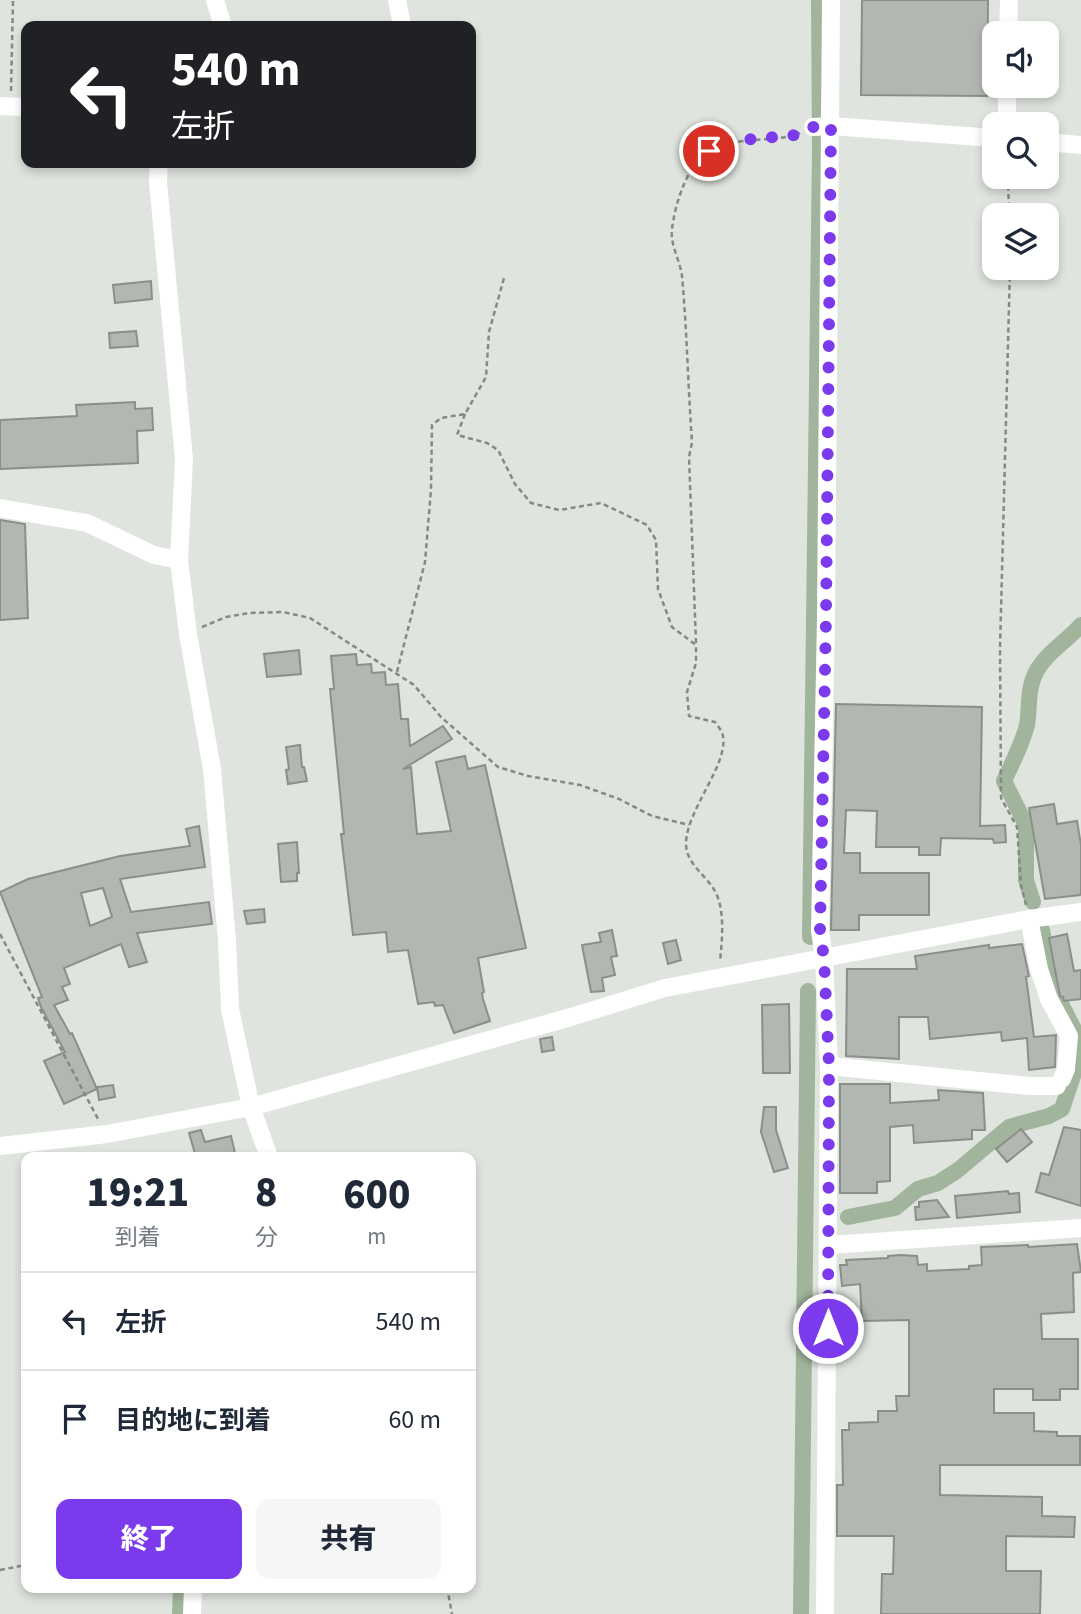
<!DOCTYPE html>
<html lang="ja">
<head>
<meta charset="utf-8">
<style>
	body { margin:0; font-family:"Source Sans 3","Noto Sans JP",sans-serif; background:#f6f6f7; color:#1f2937; height:100vh; display:flex; flex-direction:column; font-size:26px; white-space:nowrap }
	* { box-sizing:border-box; margin:0 }
	p { font-size:23px; color:#747a83 }
	.icon { flex:none; width:38px; height:38px; fill:none; stroke:currentColor; stroke-width:2; stroke-linecap:round; stroke-linejoin:round }
	.map { position:relative; flex:1; overflow:hidden }
	.details { position:absolute; left:21px; top:1152px; width:455px; height:441px; display:flex; flex-direction:column; background:#fff; border-radius:14px; box-shadow:0 4px 10px #0003 }
	.details>* { flex:none }
	.top-card { position:absolute; left:21px; top:21px; width:455px; height:147px; border-radius:14px; box-shadow:0 4px 10px #0003; background:#202124; color:#fff; overflow:hidden }
	.tools { position:absolute; left:982px; top:21px; display:grid; gap:14px }
	.tools a { display:grid; place-items:center; width:77px; height:77px; border-radius:14px; background:#fff; box-shadow:0 4px 10px #0003; font-size:35px }
	.pin { position:absolute; display:grid; place-items:center; width:60px; height:60px; color:#fff; margin:-30px; border:4px solid #fff; border-radius:50%; box-shadow:0 2px 7px #0007 }
	.me { position:absolute; width:77px; margin:-38px; rotate:0deg; stroke-linejoin:round; filter:drop-shadow(0 0 5px #0008) }
	.turn { display:flex; align-items:center; gap:24px; height:147px; padding:0 35px; font-size:32px }
	.turn .icon { width:91px; height:91px; stroke-width:2.5 }
	.turn b { display:block; font-size:49px; line-height:60px }
	.eta { display:flex; justify-content:space-evenly; align-items:center; height:119px; text-align:center }
	.eta b { font-size:42px; font-weight:800; line-height:49px }
	.primary-button { display:flex; gap:14px; margin-top:auto; padding:14px 35px }
	.primary-button a { flex:1; height:80px; border-radius:14px; background:#7c3aed; color:#fff; font-size:28px; font-weight:800; line-height:80px; text-align:center }
	.primary-button a+a { background:#f6f6f7; color:#1f2937 }
	ul { padding:0; list-style:none }
	li { display:flex; align-items:center; gap:21px; height:98px; padding:0 35px; border-top:2px solid #e0e1e3 }
	li div { flex:1 }
	li b { display:block; font-size:26px }
	li em { font-style:normal }
	.map>svg:first-child { display:block }
</style>
</head>
<body>
<div class="map">
<svg width="1081" height="1614" viewBox="0 0 1081 1614">
	<rect width="100%" height="100%" fill="#dfe4de"/>
	<g fill="none" stroke-linecap="round" stroke-linejoin="round">
		<g stroke="#a0b59b" stroke-width="16">
			<path d="M1033,902L1026,880V825L1004,781C1012,763 1022,745 1027,725C1030,708 1027,689 1036,672C1046,653 1067,641 1081,625"/>
			<path d="M810,937L820,149L819,0"/>
			<path d="M848,1217L895,1208L918,1189L938,1183L958,1170L1009,1127L1049,1116L1062,1109L1073,1076L1079,1039L1054,990L1042,930"/>
			<path d="M180,1614L181,1587"/>
			<path d="M801,1614L808,991"/>
		</g>
	</g>
	<g fill="#b2b7b1" stroke="#8b8f89" stroke-width="2" fill-rule="evenodd">
		<path d="M862,0H988L987,96L861,95Z"/>
		<path d="M151,281L152,299L115,303L113,285Z"/>
		<path d="M136,331L138,346L110,348L109,333Z"/>
		<path d="M135,402V409L152,408L153,430L137,431L138,463L0,469V420L77,416L76,405Z"/>
		<path d="M0,520L25,524L28,618L0,620Z"/>
		<path d="M299,650L301,674L267,677L264,654Z"/>
		<path d="M356,654L357,665L371,664L372,673L385,672L386,685L398,684L401,719H408L410,746L443,726L452,739L403,769L411,767L417,834L451,831L436,762L465,756L468,769L485,765L526,948L478,958L484,992L482,993L483,999L490,1021L454,1033L443,1005L435,1006L434,1002L418,1004L408,950L388,952L386,932L353,935L341,834H344L330,689H334L331,656Z"/>
		<path d="M836,704L982,707L980,826L1005,825L1006,842L994,843L993,839L941,838L940,855H919V847H876L877,811L846,810L844,853H860V873H929V915H859V930H831Z"/>
		<path d="M300,745L302,767H304L307,781L288,784L286,770L289,769L286,747Z"/>
		<path d="M1054,804L1057,824L1077,821L1081,845V892L1080,895L1045,899L1029,808Z"/>
		<path d="M199,826L205,867L120,879L131,912L209,902L212,924L137,933L147,962L129,967L121,944L64,968L70,984L62,987L68,1000L54,1005L70,1034L72,1033L97,1089L64,1104L44,1061L65,1052L41,1007L38,998L42,997L0,892L28,879L120,856L190,846L186,829ZM103,888L112,917L90,926L81,893Z"/>
		<path d="M297,842L299,873H297V881L281,882L278,844Z"/>
		<path d="M264,909L265,922L247,924L244,911Z"/>
		<path d="M612,930L617,956L611,957L615,975L602,978L604,991L591,992L582,945L601,942L599,933Z"/>
		<path d="M1067,934L1074,971L1081,970V999L1064,1001L1063,997L1060,996L1049,938Z"/>
		<path d="M676,940L681,960L668,964L663,943Z"/>
		<path d="M1022,944L1029,976L1026,977L1034,1037L1056,1035L1055,1067L1029,1070L1027,1038L1002,1041L1001,1032L930,1039L928,1017H899V1059L846,1056L847,969H917L915,956L989,945V948Z"/>
		<path d="M789,1004L790,1073H763L762,1005Z"/>
		<path d="M552,1037L554,1050L542,1052L540,1039Z"/>
		<path d="M840,1084H890V1103L939,1100L938,1090L983,1093L985,1130H972V1139L914,1143L913,1125L890,1127V1181L877,1182V1193H840Z"/>
		<path d="M113,1085L115,1097L99,1100L97,1087Z"/>
		<path d="M764,1107H776V1130L788,1168L774,1172L761,1132Z"/>
		<path d="M1064,1127L1081,1130V1206L1036,1192L1041,1173L1049,1175Z"/>
		<path d="M1021,1129L1032,1142L1007,1162L996,1149Z"/>
		<path d="M201,1130L205,1142L231,1136L236,1157H196L189,1133Z"/>
		<path d="M1008,1191L1009,1194L1019,1193L1020,1212L957,1218L955,1196Z"/>
		<path d="M937,1200L949,1217L916,1220L915,1207H919V1202Z"/>
		<path d="M1077,1244L1081,1272L1073,1273L1074,1312L1041,1314L1042,1339H1078V1389H1060V1400H1033V1389H994V1413H1034V1431L1057,1432V1436H1080V1465H940V1495L1042,1497V1516L1075,1517L1074,1537L1006,1536V1571H1041L1040,1614H881L882,1574H893L894,1536H837V1485H843L842,1430H849V1423L878,1422V1411H897L896,1396H909V1320L862,1321L860,1284L842,1286L840,1265H847L846,1260L888,1258V1256L901,1255L917,1256L918,1265L927,1264V1271L969,1269V1266L982,1265L981,1247L1028,1245V1247Z"/>
	</g>
	<g fill="none" stroke-linecap="round" stroke-linejoin="round">
		<g stroke="#858984" stroke-width="2.5" stroke-dasharray="5 3.5" stroke-linecap="butt">
			<path d="M11,91L13,0"/>
			<path d="M1008,177L1009,215"/>
			<path d="M1010,268L1000,648L1001,798L1017,827L1021,885L1026,905"/>
			<path d="M465,414L457,435L487,443L498,450L515,484L531,503L559,510L601,503L647,525L656,540L658,589L672,627L696,645V663L687,692L689,716L715,722C718,726 722,731 723,736C728,765 688,808 686,842C685,862 704,874 713,888C726,907 722,940 720,962"/>
			<path d="M202,627L226,617L249,613L283,612L310,618L414,685L441,717L498,767L528,776L580,785L619,799L652,816L689,825"/>
			<path d="M696,643L689,457L692,442C688,387 687,331 682,276C680,260 670,245 672,229C675,205 686,167 707,153C736,134 773,144 800,133"/>
			<path d="M397,672L425,562L431,490L432,425L441,418L465,414L486,377L489,332L504,278"/>
			<path d="M0,934L98,1119"/>
			<path d="M0,1570L26,1565"/>
			<path d="M447,1587L452,1614"/>
		</g>
		<g stroke="#fff" stroke-width="18">
			<path d="M215,0L223,26"/>
			<path d="M397,0L402,26"/>
			<path d="M1008,33L1009,0"/>
			<path d="M0,106L26,107"/>
			<path d="M1007,124V86"/>
			<path d="M813,127L831,126L994,138"/>
			<path d="M1046,142L1081,145"/>
			<path d="M159,163L158,182L184,459L179,560L188,634L212,769L227,940L230,1009L251,1107L269,1157"/>
			<path d="M0,508L87,523L154,555L179,560"/>
			<path d="M1029,919L1039,969L1049,999L1069,1036L1066,1069L1062,1079"/>
			<path d="M829,1066L1029,1086H1057"/>
			<path d="M0,1146L107,1134L251,1107L571,1017L665,988L1029,919L1081,912"/>
			<path d="M828,1245L1081,1228"/>
			<path d="M192,1614L193,1587"/>
			<path d="M825,1614L829,1066L824,958L820,931L826,618L831,0"/>
		</g>
	</g>
	<g fill="none" stroke-linecap="round" stroke-linejoin="round">
		<path stroke="#7c3aed" stroke-width="12" stroke-dasharray="0 21.6" d="M709,151L743,140L795,135L813,127L831,126L826,618L820,931L824,958L829,1066L828,1328"/>
	</g>
</svg>
<div class="tools">
<a><svg class="icon" aria-label="sound" viewBox="0 0 24 24"><path d="M4 9h4l5-4v14l-5-4H4zM17 9q2 3 0 6"/></svg></a>
<a><svg class="icon" aria-label="search" viewBox="0 0 24 24"><circle cx="10" cy="10" r="6"/><path d="M15 15l6 6"/></svg></a>
<a><svg class="icon" aria-label="layers" viewBox="0 0 24 24"><path d="M12 4l9 5-9 5-9-5zM3 14l9 5 9-5"/></svg></a>
</div>
<div class="pin" style="left:709px;top:151px;background:#d93025"><svg class="icon" aria-label="arrive" viewBox="0 0 24 24"><path d="M6 21V4h12l-3 4 3 4H6"/></svg></div>
<svg class="me" style="left:828px;top:1328px" viewBox="-20 -20 40 40"><circle r="17" fill="#7c3aed" stroke="#fff" stroke-width="3"/><path d="M0-11L8 9 0 5-8 9z" fill="#fff"/></svg>
<div class="top-card">
<div class="turn"><svg class="icon" aria-label="left" viewBox="0 0 24 24"><path d="M17 20v-9H6M10 6l-5 5 5 5"/></svg><div><b>540 m</b>左折</div></div>
</div>
<section class="details">
<div class="eta">
<div><b>19:21</b><p>到着</p></div>
<div><b>8</b><p>分</p></div>
<div><b>600</b><p>m</p></div>
</div>
<ul>
<li><svg class="icon" aria-label="left" viewBox="0 0 24 24"><path d="M17 20v-9H6M10 6l-5 5 5 5"/></svg><div><b>左折</b></div><em>540 m</em></li>
<li><svg class="icon" aria-label="arrive" viewBox="0 0 24 24"><path d="M6 21V4h12l-3 4 3 4H6"/></svg><div><b>目的地に到着</b></div><em>60 m</em></li>
</ul>
<div class="primary-button"><a>終了</a><a>共有</a></div>
</section>
</div>
</body>
</html>
